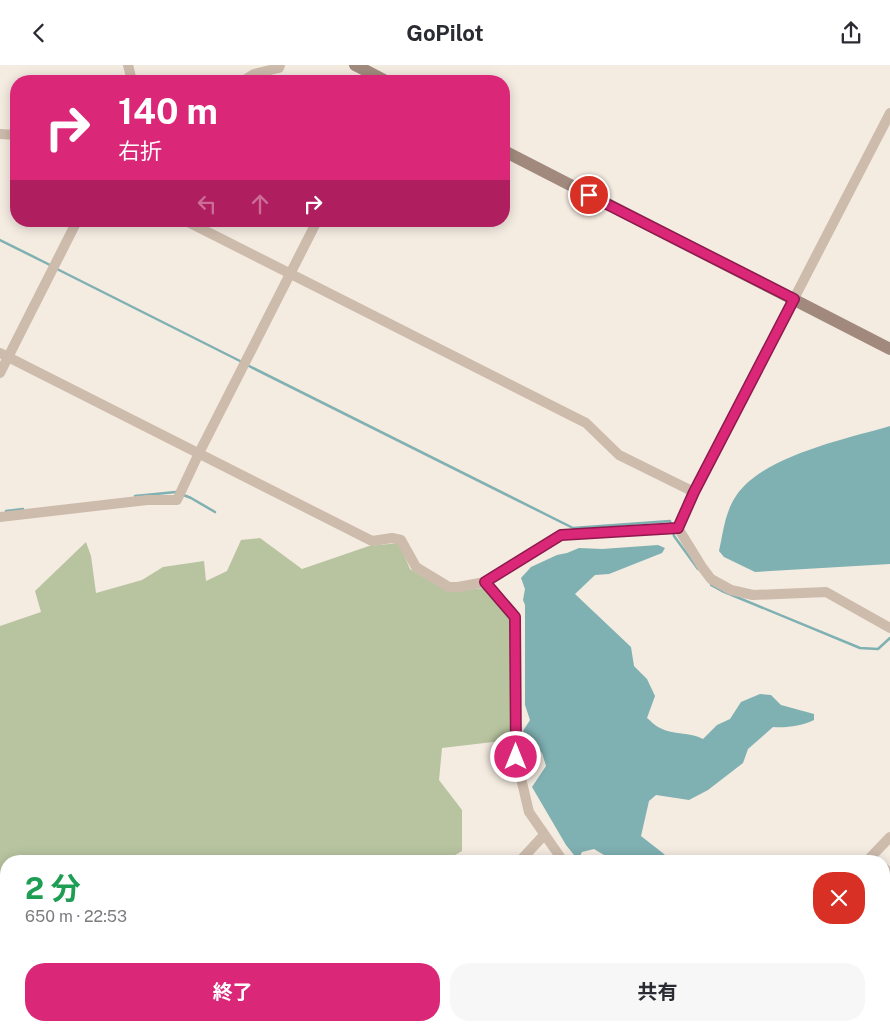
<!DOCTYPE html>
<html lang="ja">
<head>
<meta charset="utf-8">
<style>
	body { margin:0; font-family:"Public Sans","Noto Sans JP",sans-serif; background:#f7f7f7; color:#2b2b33; height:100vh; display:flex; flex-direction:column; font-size:19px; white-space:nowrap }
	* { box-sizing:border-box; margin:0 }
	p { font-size:16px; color:#7c7c81 }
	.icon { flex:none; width:28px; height:28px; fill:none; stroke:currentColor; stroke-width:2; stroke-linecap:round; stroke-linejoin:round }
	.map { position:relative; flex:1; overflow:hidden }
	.details { position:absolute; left:0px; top:790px; width:890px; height:176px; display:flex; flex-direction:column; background:#fff; border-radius:20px 20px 0 0; box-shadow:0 2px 12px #0003 }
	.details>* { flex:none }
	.hud { position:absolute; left:10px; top:10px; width:500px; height:152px; border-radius:20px; box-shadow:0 2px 12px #0003; background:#db2777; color:#fff; overflow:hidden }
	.pin { position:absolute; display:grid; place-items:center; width:42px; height:42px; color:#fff; margin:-21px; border:2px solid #fff; border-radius:50%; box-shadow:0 1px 5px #0007 }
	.me { position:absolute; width:55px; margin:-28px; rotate:0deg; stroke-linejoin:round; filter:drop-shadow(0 0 4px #0008) }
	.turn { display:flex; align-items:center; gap:18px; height:105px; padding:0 25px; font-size:22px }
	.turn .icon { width:65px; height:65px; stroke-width:2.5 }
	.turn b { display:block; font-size:35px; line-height:42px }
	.lanes { display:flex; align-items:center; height:48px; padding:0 25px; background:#0003; justify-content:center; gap:25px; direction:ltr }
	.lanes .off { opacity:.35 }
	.round { display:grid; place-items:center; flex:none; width:52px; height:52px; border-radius:20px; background:#f7f7f7 }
	.summary { display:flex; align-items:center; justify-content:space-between; height:85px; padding:0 25px }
	h1 { font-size:30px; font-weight:700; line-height:38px; color:#1e9e55 }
	.cta { display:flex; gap:10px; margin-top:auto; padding:10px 25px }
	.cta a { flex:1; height:58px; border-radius:20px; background:#db2777; color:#fff; font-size:20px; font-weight:700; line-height:58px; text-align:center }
	.cta a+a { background:#f7f7f7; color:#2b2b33 }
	header { display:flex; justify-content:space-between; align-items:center; height:65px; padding:0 25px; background:#fff; font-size:22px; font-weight:700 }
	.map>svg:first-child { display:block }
</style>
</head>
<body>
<header><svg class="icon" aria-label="back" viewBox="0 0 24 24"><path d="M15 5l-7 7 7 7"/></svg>GoPilot<svg class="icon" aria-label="share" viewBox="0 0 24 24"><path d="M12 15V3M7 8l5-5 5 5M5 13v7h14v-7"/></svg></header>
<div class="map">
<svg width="890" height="966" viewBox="0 0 890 966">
	<rect width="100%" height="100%" fill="#f4ebe1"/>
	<g fill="#b8c4a0">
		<path d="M260,473L302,504L369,481L399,478L410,504L449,527L483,523L512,555L511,675L442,683L439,715L462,745V786L445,796H6V859L0,854V561L41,547L35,526L86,477L91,491L96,528L142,515L163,502L204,496L206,516L227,506L241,475Z"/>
		<path d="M263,960H530L537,966H258Z"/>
	</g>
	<g fill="#7fb0b2">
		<path d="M890,361V499L755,507L724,492L719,486C723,468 725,447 736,431C762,391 846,374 890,361Z"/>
		<path d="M658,480L665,483L662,488L609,509L595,510L575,529L631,582L634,601L647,614L655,631L647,653C651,656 655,661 660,663C673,670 690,667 703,674L717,660L730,654L741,637L760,629L771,630L781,640L814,649V655C802,661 786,663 773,662L748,684L743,698L708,725L689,735L656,730L649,736L641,771L664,789L669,796H614L594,784L582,787L578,795L566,780L532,722L546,701L542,688L525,673L523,666L530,655L525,640V540L523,535L525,524L521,513L531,502L557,490L567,488L579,483L602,484Z"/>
	</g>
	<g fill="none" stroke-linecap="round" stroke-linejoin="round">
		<g stroke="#7fb0b2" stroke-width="2.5">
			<path d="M0,175L52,201"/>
			<path d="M57,204L242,297"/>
			<path d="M247,300L573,463L670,456L671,460"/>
			<path d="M181,429L191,433L215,447"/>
			<path d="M135,431L176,427"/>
			<path d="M6,446L23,444"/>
			<path d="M673,465L674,471L698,504"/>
			<path d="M711,520L722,526L860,583L878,584L890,573"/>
		</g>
		<g stroke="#cdbbac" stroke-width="10">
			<path d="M128,0L132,16"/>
			<path d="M243,16L254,9L279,3L280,0"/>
			<path d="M0,69L16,70"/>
			<path d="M186,156L586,358L619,390L694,427"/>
			<path d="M0,288L372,476L392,473L401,475L416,502L449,522H458L485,517L561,470L678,463"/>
			<path d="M0,308L77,156"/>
			<path d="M0,452L147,435H177L199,388L317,156"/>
			<path d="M678,463L694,427L890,48"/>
			<path d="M678,463L702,502L711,514L731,525L753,530L826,527L890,563"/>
			<path d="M485,517L515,552L516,692L529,747L563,796"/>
			<path d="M520,796L544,770"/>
			<path d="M867,796L890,772"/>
			<path d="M884,803L890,809"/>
			<path d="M588,960L594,966"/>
			<path d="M707,966L713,960"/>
		</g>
		<g stroke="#a18a7d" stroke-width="12">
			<path d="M355,0L386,16"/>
			<path d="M504,86L890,284"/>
		</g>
	</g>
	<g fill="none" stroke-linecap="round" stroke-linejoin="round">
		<defs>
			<path id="route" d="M516,692L515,552L485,517L561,470L678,463L694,427L794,234L589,130"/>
		</defs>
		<use href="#route" stroke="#8e194d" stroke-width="12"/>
		<use href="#route" stroke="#db2777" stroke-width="9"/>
	</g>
</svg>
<div class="pin" style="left:589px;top:130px;background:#d93025"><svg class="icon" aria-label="arrive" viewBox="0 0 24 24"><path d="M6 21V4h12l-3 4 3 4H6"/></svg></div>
<svg class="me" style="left:516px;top:692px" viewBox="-20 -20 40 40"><circle r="17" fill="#db2777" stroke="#fff" stroke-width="3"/><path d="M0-11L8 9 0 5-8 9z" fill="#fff"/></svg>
<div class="hud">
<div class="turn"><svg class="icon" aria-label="right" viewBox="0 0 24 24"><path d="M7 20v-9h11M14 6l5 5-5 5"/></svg><div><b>140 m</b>右折</div></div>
<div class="lanes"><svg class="icon off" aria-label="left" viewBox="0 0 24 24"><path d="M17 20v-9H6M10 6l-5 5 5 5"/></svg><svg class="icon off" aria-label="ahead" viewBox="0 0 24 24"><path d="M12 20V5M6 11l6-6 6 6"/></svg><svg class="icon" aria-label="right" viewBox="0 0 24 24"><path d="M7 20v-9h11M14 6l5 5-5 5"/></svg></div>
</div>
<section class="details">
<div class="summary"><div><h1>2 分</h1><p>650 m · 22:53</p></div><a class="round" style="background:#d93025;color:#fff"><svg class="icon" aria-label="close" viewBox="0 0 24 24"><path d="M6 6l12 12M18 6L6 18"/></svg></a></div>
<div class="cta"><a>終了</a><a>共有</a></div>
</section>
</div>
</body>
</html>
